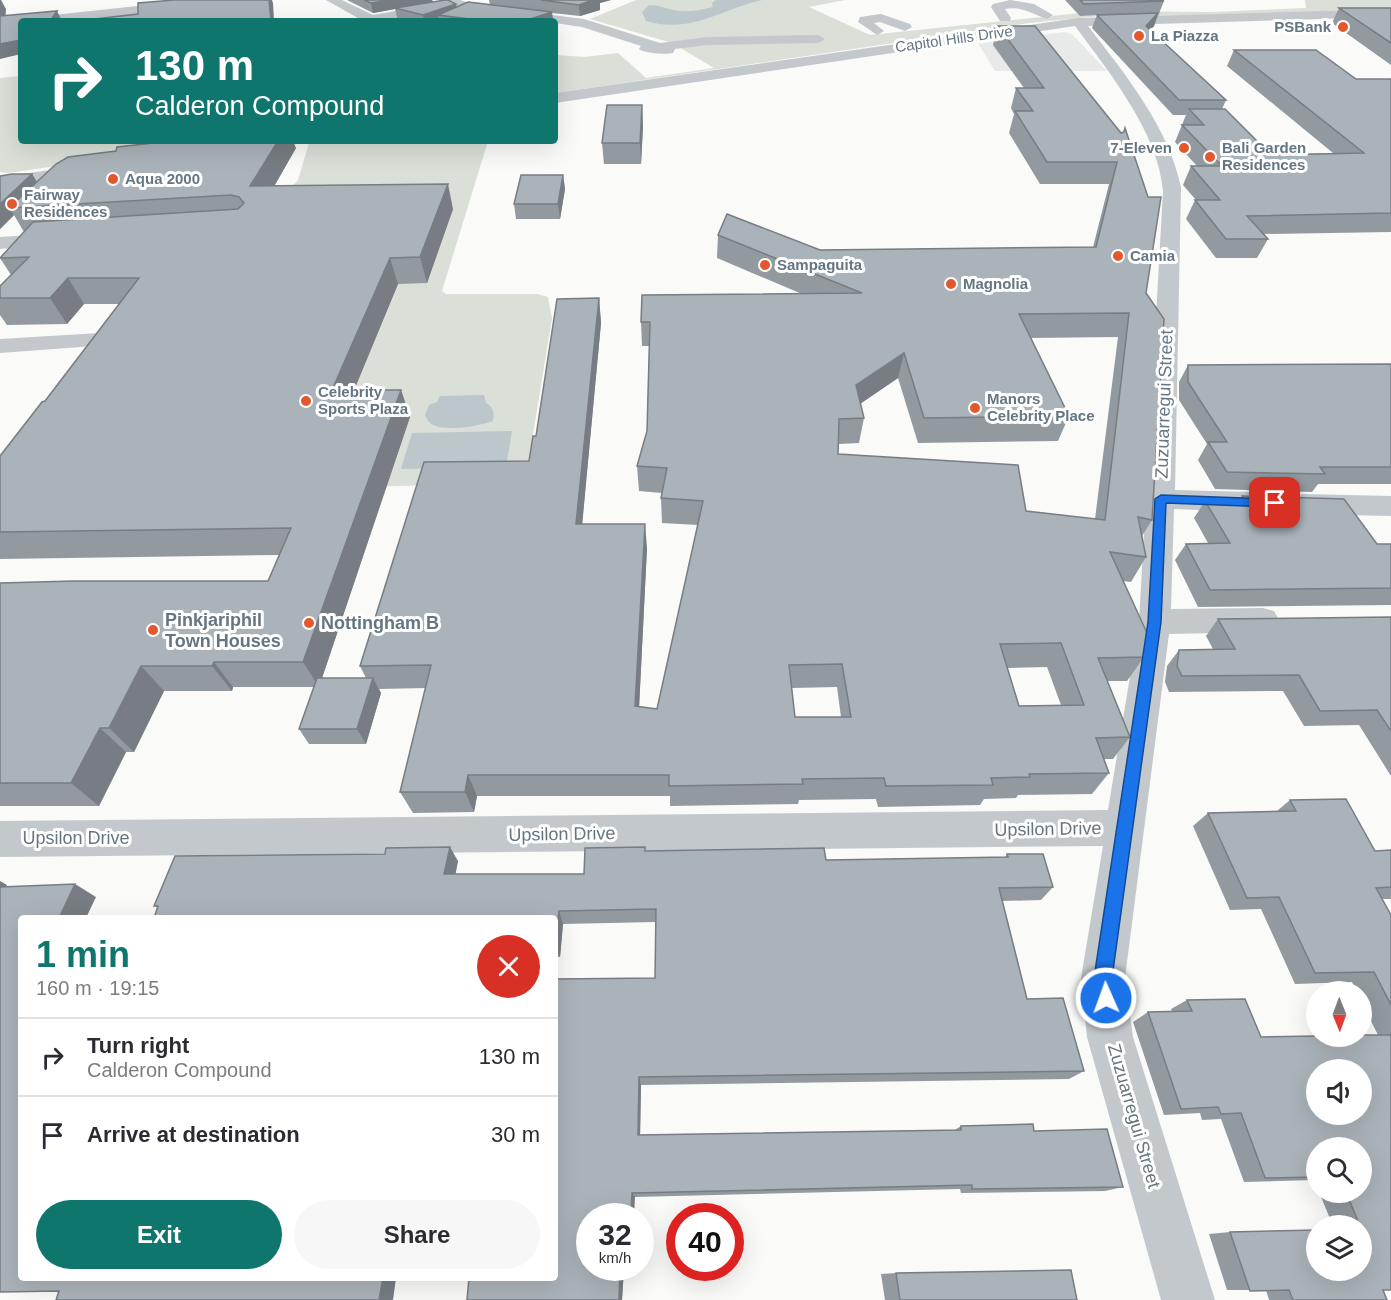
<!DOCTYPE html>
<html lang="en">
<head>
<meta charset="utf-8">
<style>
	body { margin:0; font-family:Helvetica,sans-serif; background:#f7f7f7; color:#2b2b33; height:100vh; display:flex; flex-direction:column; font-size:22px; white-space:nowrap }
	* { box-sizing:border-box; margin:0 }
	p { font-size:20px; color:#7c7c81 }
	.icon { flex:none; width:33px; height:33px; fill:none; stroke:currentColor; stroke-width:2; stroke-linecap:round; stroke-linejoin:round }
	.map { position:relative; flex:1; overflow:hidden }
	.side { position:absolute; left:18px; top:915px; width:540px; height:366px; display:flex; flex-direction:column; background:#fff; border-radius:6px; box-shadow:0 6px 24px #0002 }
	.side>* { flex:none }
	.banner { position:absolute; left:18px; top:18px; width:540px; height:126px; border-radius:6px; box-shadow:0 6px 24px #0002; background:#0f766e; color:#fff; overflow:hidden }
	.needle { width:39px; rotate:179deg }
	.buttons { position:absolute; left:1306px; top:981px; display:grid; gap:12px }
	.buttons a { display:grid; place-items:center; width:66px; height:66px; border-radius:50%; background:#fff; box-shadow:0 6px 24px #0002; font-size:30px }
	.speed { position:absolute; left:576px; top:1203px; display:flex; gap:12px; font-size:30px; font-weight:700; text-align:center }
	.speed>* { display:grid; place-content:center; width:78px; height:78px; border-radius:50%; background:#fff; box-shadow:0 6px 24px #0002; line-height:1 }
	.speed small { font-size:15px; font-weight:400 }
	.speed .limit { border:9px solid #d22; background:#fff; color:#111 }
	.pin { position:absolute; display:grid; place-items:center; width:51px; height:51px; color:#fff; margin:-26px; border-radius:12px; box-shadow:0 3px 9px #0006 }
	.me { position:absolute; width:66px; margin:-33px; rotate:358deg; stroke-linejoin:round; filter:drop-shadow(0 0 4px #0008) }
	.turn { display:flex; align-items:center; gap:21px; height:126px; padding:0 18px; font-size:27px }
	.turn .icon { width:78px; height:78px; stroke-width:2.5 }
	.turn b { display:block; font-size:42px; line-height:51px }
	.round { display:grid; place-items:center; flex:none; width:63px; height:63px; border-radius:32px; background:#f7f7f7 }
	.summary { display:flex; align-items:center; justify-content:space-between; height:102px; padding:0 18px }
	h1 { font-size:36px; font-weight:700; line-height:45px; color:#0f766e }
	.button { display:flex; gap:12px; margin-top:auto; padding:12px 18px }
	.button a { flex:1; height:69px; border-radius:36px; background:#0f766e; color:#fff; font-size:24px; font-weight:700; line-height:69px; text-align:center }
	.button a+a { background:#f7f7f7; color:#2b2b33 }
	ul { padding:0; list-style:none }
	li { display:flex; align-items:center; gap:18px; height:78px; padding:0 18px; border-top:2px solid #e1e1e2 }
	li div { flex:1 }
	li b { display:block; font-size:22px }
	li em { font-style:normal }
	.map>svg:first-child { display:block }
</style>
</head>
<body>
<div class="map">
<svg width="1391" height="1300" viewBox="0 0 1391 1300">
	<rect width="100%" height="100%" fill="#fafaf8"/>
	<path fill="#e8e9e9" d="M1064,32L1072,34L1107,71H995L978,43Z"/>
	<g fill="#dadfd7">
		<path d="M636,0H845L809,7L870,35L1099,11L1213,12L1306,8L1305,0H1391V8L1240,15L1100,16L1029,23L555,93V55L585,57L618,53L646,78L714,68L672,43L590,19Z"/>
		<path d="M21,76V141H230L8,173L0,172V78Z"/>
		<path d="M320,141H488L442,291L446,294H537L548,297L552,318L525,483L319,488L251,232L298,180L309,143Z"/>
	</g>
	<g fill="#bbc7cb">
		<path d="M716,0H762C719,10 692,34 646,21L642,12L649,5C658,5 664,8 673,10C686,13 701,10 713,7L712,3Z"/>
		<path d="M484,395L486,403C493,407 495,412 493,421C480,426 442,433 430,423C428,421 426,418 425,415L429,405L437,402L440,396Z"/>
		<path d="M512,431L506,467L401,469L412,433Z"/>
	</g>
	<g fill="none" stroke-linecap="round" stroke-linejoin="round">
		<g fill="#c3c8cc" fill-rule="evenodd">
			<path d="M193,0H233L227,4L71,21H28L35,17Z"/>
			<path d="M326,0H342L373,15L441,3L447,7L441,11L383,21H354L358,18Z"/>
			<path d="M447,0H460L480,6L584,19L660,43L707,37L818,35L825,39L818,43L707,45L675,49L673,53C666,55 643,53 639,49L641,46L582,27L555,23V21C532,21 461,18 447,0Z"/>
			<path d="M1010,0L1034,4L1053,15L1047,19C1032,14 1022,6 1005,9L1011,18L1010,21H1000L991,7L993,4Z"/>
			<path d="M1391,9V17L1088,26C1125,74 1168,126 1181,187L1175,490L1248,492L1258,495L1262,502L1258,509L1248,512L1174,509L1171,609L1263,608L1274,611L1279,620L1274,629L1263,632L1169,634L1125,978L1133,1037L1215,1300H1161L1087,1037L1081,978L1103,846L0,857V821L1108,810L1139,622L1163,191C1158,132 1109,72 1075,26L555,103V93L1078,18Z"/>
			<path d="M881,14L910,24L912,27L905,31L880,22L874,23L884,31L877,35L858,22L860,17Z"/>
			<path d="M87,165L93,166L96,170L93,174L0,187V177Z"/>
			<path d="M61,233L68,235L71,239L68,243L0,249V237Z"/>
			<path d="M100,333L108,335L112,340L108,345L0,353V339Z"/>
			<path d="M1303,494L1391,496V516L1303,514L1293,511L1289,504L1293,497Z"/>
		</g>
	</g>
	<g fill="#929a9f" fill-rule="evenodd">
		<path d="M347,0H432L433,2L456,4V7L490,5L489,0H611L600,3V10L580,16L552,13L553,21H398L395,9L373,13Z"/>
		<path d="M1065,0H1161L1164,1L1154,26L1150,30L1226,100L1222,109L1271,155L1333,153L1227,66L1234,50L1356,79H1391V232L1264,234L1268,239L1257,258H1216L1186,219L1195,200H1196L1183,185L1191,166H1197L1175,142L1186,115H1173L1092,28L1097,15L1080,16Z"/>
		<path d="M1339,8H1391V65L1332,23Z"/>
		<path d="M998,26L1121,133L1123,132L1125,128L1146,293L1152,520L1142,536L1146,557L1131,582L1123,581L1144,657L1127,681H1107L1130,737L1113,759H1104L1109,773L1092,794L1018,795L1016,798L984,799L980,805L878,807L876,799L799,800L798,804L670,806V796H477L474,812L413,813L400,792L426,688L379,689L381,693L366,744H309L299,729L314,687H233L232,691H164L134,752H126L99,806H0V583L268,581L279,555L0,559V456L45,401L119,304H84L67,324L7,325L0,315V286L11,275L0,258L24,232L14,215L0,229V176L32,174L37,182L296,148L274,186L453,209L427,283L398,284L354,390H401L410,417L322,678H366L360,666L529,461L536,436L599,298L601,323L582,524L647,548L639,707L657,709L698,525L662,523L661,498L662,493L639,491L637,466L647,431L649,346H642L641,322L802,294L717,258L718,235L820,250L1093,247L1109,184H1040L1009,133L1014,114L1011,108L1016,88H1024L993,45ZM1118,337L1095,519L1026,511L838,454L839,444L859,443L864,418L860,404L898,378L918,443L1058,441L1069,416L1031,338ZM1047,667L1061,705L1019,706L1007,668ZM837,687L841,717H795L792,688Z"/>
		<path d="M642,105L643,126L641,164H604L602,143Z"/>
		<path d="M563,175L565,189L560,219H516L514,204Z"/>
		<path d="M1391,364V484H1318L1312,492L1215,489L1198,460L1207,444L1179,400V382L1188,365Z"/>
		<path d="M1242,496L1377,544H1391V605L1198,607L1175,560L1186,544L1208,543L1194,518L1205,501H1238Z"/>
		<path d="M1391,617V776L1359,725L1304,726L1283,691L1169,692L1165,682L1167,666L1179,650L1213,649L1206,636L1218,619Z"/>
		<path d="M1290,800L1375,851L1391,850V899H1382L1391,915V1290H1383L1387,1300H1269L1266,1290H1227L1209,1234L1230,1232L1362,1270V1226H1333L1319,1192H1362L1317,1148V1186L1315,1180L1244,1182L1221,1119L1202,1120L1200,1113L1164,1115L1133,1022L1148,1012H1172L1171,1009L1187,1000L1261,1037L1378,1035L1362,1003V992H1356L1352,982L1295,984L1261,909L1230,910L1193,826L1208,813L1277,811Z"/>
		<path d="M646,851L826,860L1005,857L1007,854L1053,887L1041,900L1002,901L1027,999L1084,1071L1069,1079L641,1085L640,1135L953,1131L961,1126L1034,1131L1123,1187L1105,1191L961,1193L960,1189L635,1197L590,1216V1268H624L622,1300H467L655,978V922L563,924L560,957H555V918L158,908L154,906L458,861L455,874H584Z"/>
		<path d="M896,1273L1077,1300H885L881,1274Z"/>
	</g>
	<g fill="#777d82">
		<path d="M0,0H1L6,9L5,28L0,18Z"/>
		<path d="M269,0H272L273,3L274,21H271Z"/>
		<path d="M391,0H432L433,2L373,13L371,3Z"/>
		<path d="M593,0H611L600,3V10L580,16L579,5Z"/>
		<path d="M456,4L458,16L438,15L439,21H424L423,15Z"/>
		<path d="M57,11L62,21H50Z"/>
		<path d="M552,12L553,21H524Z"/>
		<path d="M1158,13L1154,26L1141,40L1146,26Z"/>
		<path d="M21,40V54L0,59V44Z"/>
		<path d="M642,105L643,126L641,164L640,143Z"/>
		<path d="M278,141H293L296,148L260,211L250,186Z"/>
		<path d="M32,174L41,189L9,208L14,215L0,229V204Z"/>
		<path d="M563,175L565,189L560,219L558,204Z"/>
		<path d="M448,184L453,209L427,283L420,257Z"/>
		<path d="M390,258L398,284L343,417L332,390Z"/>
		<path d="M68,278L84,304L67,324L50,298Z"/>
		<path d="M599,298L601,323L580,548L576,524Z"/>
		<path d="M904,353L898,378L851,410L856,385Z"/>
		<path d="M401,390L410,417L319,687L303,662Z"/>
		<path d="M645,524L647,548L638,729L635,706Z"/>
		<path d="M214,662L233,687L232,691L212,666Z"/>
		<path d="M141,666L164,691L134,752L109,728Z"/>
		<path d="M373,678L381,693L366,744L357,729Z"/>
		<path d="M100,728L126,752L99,806L71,783Z"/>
		<path d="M468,775L477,796L474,812L465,792Z"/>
		<path d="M450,847L458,861L453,888L444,874Z"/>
		<path d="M0,881L7,885L0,898Z"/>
		<path d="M75,884L96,897L86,918H59Z"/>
		<path d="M559,911L563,924L560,957L555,945Z"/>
		<path d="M639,1077L641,1085L640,1141L638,1135Z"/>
		<path d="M632,1193L635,1197L634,1216H631Z"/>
		<path d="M620,1268H624L622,1300H619Z"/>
		<path d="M383,1278H396L393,1300H379Z"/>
	</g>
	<g fill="#aab3b9" stroke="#777d82" stroke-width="1.5" fill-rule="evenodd">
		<path d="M174,0H269L271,21H91L94,19L138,14V3Z"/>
		<path d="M364,0H391L371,3Z"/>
		<path d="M445,0H448L456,4L423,15L395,8Z"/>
		<path d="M541,0H593L579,5Z"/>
		<path d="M1080,0H1161L1164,1L1084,4Z"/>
		<path d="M468,2L552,12L524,21H485L438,15Z"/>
		<path d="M1339,8H1391V43Z"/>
		<path d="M57,11L50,21H21V40L0,44V16Z"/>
		<path d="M1158,13L1146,26L1226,100H1179L1097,15Z"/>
		<path d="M998,26H1035L1121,133L1124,132L1125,128L1148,197H1161L1146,293L1164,319L1152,520L1138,517L1146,557L1110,552L1147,633L1144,657L1098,658L1130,737L1096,738L1109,773L1029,774L1030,777L991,778L993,785L886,786L884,778L802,779L803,784L669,786V775H468L465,792H400L431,665L360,666L424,462L529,461L533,436H536L557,299L599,298L576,524H645L635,706L657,709L703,501L661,498L667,468L637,466L647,431L650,322H641L642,295L862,293L718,235L727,214L820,250L1096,247L1117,162H1047L1015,111H1033L1016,88H1044ZM1129,313L1105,520L1026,511L1018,465L838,454L839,419L864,418L856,385L904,353L924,418L1069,416L1019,314ZM1061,643L1084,705L1019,706L1000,644ZM842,664L851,717H795L789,665Z"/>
		<path d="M1234,50H1316L1356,79H1391V213L1247,216L1268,239H1226L1195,200H1220L1191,166H1222L1182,125H1204L1189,109H1225L1271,155L1364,153Z"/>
		<path d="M607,105H642L640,143H602Z"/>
		<path d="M172,141H278L250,186L448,184L420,257L390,258L332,390H401L303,662H214L212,666H141L109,728H100L71,783H0V583L74,581H268L291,528L0,532V456L42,402L45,401L139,278H68L50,298H0V286L29,257L0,258L33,222L238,209L244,203L239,197L231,195L9,208L56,164L68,157L116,151L117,147Z"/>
		<path d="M12,174H32L0,204V176Z"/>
		<path d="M521,175H563L558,204H514Z"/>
		<path d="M1391,364V467H1320L1325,474L1227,472L1208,442H1227L1188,382V365Z"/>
		<path d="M1242,496L1344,499L1377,544H1391V588L1210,590L1186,544L1230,543L1205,501H1245Z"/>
		<path d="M1391,617V731L1377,710L1320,711L1299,675L1182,676L1177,666L1179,650L1235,649L1218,619Z"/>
		<path d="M317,678H373L357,729H299Z"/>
		<path d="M1346,799L1375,851L1391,850V887L1376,888L1391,915V1005L1374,972L1315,973L1279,897L1247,898L1208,813L1296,811L1290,800Z"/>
		<path d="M450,847L444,874H584L585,848L645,847V851L824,848L826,860L1008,857L1007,854H1043L1053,887L999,888L1027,999L1063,998L1084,1071L639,1077L638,1135L961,1130V1126L1033,1124L1034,1131L1107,1129L1123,1187L972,1189V1185L632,1193L631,1216H590V1268H620L619,1300H467L469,1278H555V979L655,978L656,909L559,911L555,945V918H154L158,906H154L175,856L385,854L386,848Z"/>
		<path d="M75,884L59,918H21V1206L19,1211H21V1278H383L379,1300H56L59,1291L0,1292V887Z"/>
		<path d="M1245,999L1261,1037L1317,1036H1362V1035H1391V1290H1383L1387,1300H1293L1289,1290L1250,1291L1230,1232L1317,1230V1270H1362V1226H1360L1346,1192H1362V1148H1317V1177L1265,1178L1241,1113L1221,1114L1218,1107L1181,1109L1148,1012L1192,1011L1187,1000ZM1317,1070H1362V1114H1317Z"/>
		<path d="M1071,1270L1077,1300H900L896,1273Z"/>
	</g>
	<path fill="#1a73e8" stroke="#114b97" stroke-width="1.5" d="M1161,495L1275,499L1280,503L1275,507L1166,503L1161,622L1112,978L1115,998L1112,1004L1106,1007L1099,1004L1094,978L1148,622L1155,499Z"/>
	<g fill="#e4572e" stroke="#fff" stroke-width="2">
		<circle cx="1343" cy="27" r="6"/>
		<circle cx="1139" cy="36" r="6"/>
		<circle cx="1184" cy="148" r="6"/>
		<circle cx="1210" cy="157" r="6"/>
		<circle cx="113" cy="179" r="6"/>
		<circle cx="12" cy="204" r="6"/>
		<circle cx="1118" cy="256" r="6"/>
		<circle cx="765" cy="265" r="6"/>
		<circle cx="951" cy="284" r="6"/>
		<circle cx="306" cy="401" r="6"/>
		<circle cx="975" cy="408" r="6"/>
		<circle cx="309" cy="623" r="6"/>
		<circle cx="153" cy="630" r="6"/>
	</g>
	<g text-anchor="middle" stroke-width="6" stroke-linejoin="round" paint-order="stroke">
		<g font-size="15" font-weight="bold" fill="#657683" stroke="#fff" text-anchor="start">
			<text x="1331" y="32" text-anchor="end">PSBank</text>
			<text x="1151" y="41">La Piazza</text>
			<text x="1172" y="153" text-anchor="end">7-Eleven</text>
			<text x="1222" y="153">Bali Garden<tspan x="1222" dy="17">Residences</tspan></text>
			<text x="125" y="184">Aqua 2000</text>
			<text x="24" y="200">Fairway<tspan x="24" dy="17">Residences</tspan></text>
			<text x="1130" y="261">Camia</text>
			<text x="777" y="270">Sampaguita</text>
			<text x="963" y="289">Magnolia</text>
			<text x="318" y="397">Celebrity<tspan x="318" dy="17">Sports Plaza</tspan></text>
			<text x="987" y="404">Manors<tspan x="987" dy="17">Celebrity Place</tspan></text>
		</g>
		<g font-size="15" fill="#657683" stroke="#fff">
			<text transform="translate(954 39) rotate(-8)" y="5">Capitol Hills Drive</text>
		</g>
		<g font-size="18" fill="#657683" stroke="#fff">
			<text transform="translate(1164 404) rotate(-88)" y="6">Zuzuarregui Street</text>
			<text transform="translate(1048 829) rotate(-1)" y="6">Upsilon Drive</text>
			<text transform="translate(562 834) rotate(-1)" y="6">Upsilon Drive</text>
			<text x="76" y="844">Upsilon Drive</text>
			<text transform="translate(1134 1116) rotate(74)" y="6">Zuzuarregui Street</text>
		</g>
		<g font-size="18" font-weight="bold" fill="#657683" stroke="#fff" text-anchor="start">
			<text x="165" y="626">Pinkjariphil<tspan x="165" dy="21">Town Houses</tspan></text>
			<text x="321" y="629">Nottingham B</text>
		</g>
	</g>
</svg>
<div class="buttons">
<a><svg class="needle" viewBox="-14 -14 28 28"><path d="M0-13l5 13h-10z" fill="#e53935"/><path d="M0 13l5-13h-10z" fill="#7c7c81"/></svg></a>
<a><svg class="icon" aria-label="sound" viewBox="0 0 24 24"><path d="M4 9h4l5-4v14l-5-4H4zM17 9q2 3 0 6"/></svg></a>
<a><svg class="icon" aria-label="search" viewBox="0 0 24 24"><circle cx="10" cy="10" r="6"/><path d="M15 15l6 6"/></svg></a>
<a><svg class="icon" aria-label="layers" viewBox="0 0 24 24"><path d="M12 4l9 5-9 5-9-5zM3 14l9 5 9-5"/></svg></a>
</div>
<div class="speed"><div>32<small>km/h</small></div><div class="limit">40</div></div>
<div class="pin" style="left:1275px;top:503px;background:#d93025"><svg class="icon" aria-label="arrive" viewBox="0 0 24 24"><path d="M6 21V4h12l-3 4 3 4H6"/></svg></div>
<svg class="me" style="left:1106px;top:998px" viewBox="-20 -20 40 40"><circle r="17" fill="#1a73e8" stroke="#fff" stroke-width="3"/><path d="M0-11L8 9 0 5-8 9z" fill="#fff"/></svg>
<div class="banner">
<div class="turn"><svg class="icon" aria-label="right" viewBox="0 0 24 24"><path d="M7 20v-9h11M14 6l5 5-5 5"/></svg><div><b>130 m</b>Calderon Compound</div></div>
</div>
<section class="side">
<div class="summary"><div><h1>1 min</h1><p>160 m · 19:15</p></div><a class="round" style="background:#d93025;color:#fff"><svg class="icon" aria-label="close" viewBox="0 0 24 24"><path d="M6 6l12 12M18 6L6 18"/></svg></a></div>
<ul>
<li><svg class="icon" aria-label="right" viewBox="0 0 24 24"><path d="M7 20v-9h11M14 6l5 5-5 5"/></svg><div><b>Turn right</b><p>Calderon Compound</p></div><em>130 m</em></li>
<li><svg class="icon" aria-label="arrive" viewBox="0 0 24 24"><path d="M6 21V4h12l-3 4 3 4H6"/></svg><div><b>Arrive at destination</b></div><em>30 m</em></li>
</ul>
<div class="button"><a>Exit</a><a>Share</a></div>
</section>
</div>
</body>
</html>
